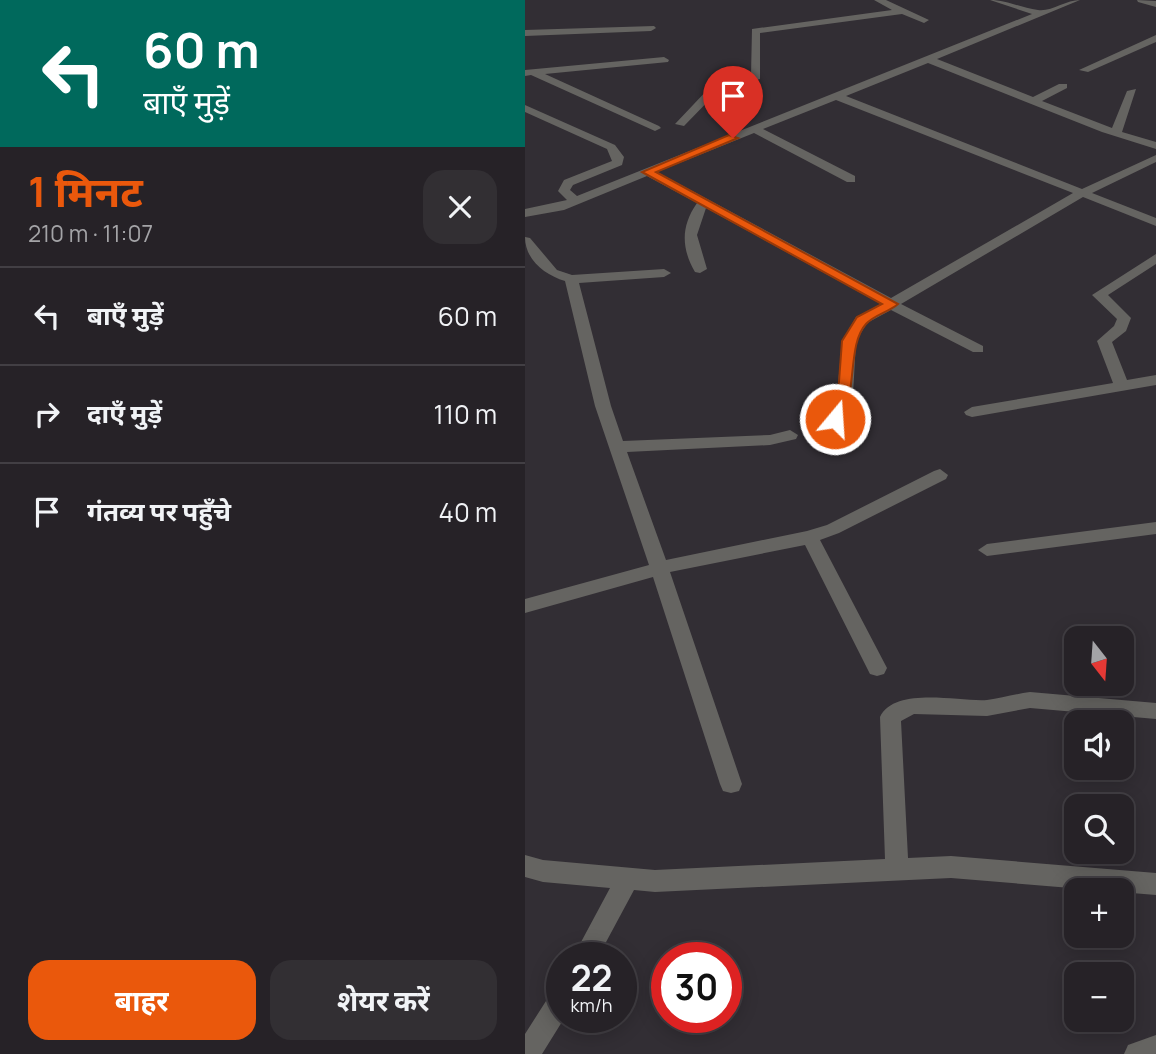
<!DOCTYPE html>
<html lang="hi">
<head>
<meta charset="utf-8">
<style>
	body { margin:0; font-family:Manrope,"Noto Sans Devanagari",sans-serif; background:#322f33; color:#f1f3f6; height:100vh; display:flex; flex-direction:column; font-size:26px; white-space:nowrap }
	* { box-sizing:border-box; margin:0 }
	p { font-size:23px; color:#a4a4a7 }
	.icon { flex:none; width:38px; height:38px; fill:none; stroke:currentColor; stroke-width:2; stroke-linecap:round; stroke-linejoin:round }
	.map { position:relative; flex:1; overflow:hidden }
	.sheet { display:flex; flex-direction:column; background:#262227; width:525px }
	.sheet>* { flex:none }
	.top-card { background:#00695c; color:#fff; overflow:hidden }
	.needle { width:46px; rotate:163deg }
	.buttons { position:absolute; left:539px; top:626px; display:grid; gap:14px }
	.buttons a { display:grid; place-items:center; width:70px; height:70px; border-radius:14px; background:#262227; box-shadow:0 4px 18px #0003,0 0 0 2px #423f44; font-size:35px }
	.speed { position:absolute; left:21px; top:942px; display:flex; gap:14px; font-size:35px; font-weight:700; text-align:center }
	.speed>* { display:grid; place-content:center; width:91px; height:91px; border-radius:50%; background:#262227; box-shadow:0 4px 18px #0003,0 0 0 2px #423f44; line-height:1 }
	.speed small { font-size:18px; font-weight:400 }
	.speed .limit { border:10px solid #d22; background:#fff; color:#111 }
	.pin { position:absolute; display:grid; place-items:center; width:60px; height:60px; color:#fff; margin:-72px -30px; border-radius:50% 50% 50% 0; rotate:-45deg; box-shadow:0 0 7px #0007 }
	.pin .icon { rotate:45deg }
	.me { position:absolute; width:77px; margin:-38px; rotate:18deg; stroke-linejoin:round; filter:drop-shadow(0 0 5px #0008) }
	.turn { display:flex; align-items:center; gap:24px; height:147px; padding:0 28px; font-size:32px }
	.turn .icon { width:91px; height:91px; stroke-width:2.5 }
	.turn b { display:block; font-size:49px; line-height:60px }
	.round { display:grid; place-items:center; flex:none; width:74px; height:74px; border-radius:21px; background:#322f33 }
	.summary { display:flex; align-items:center; justify-content:space-between; height:119px; padding:0 28px }
	h1 { font-size:42px; font-weight:700; line-height:52px; color:#ea580c }
	.primary-button { display:flex; gap:14px; margin-top:auto; padding:14px 28px }
	.primary-button a { flex:1; height:80px; border-radius:21px; background:#ea580c; color:#fff; font-size:28px; font-weight:700; line-height:80px; text-align:center }
	.primary-button a+a { background:#322f33; color:#f1f3f6 }
	ul { padding:0; list-style:none }
	li { display:flex; align-items:center; gap:21px; height:98px; padding:0 28px; border-top:2px solid #423f44 }
	li div { flex:1 }
	li b { display:block; font-size:26px }
	li em { font-style:normal }
	main { display:flex; flex:1; min-height:0 }
	.map>svg:first-child { display:block }
</style>
</head>
<body>
<main>
<section class="sheet">
<div class="top-card">
<div class="turn"><svg class="icon" aria-label="left" viewBox="0 0 24 24"><path d="M17 20v-9H6M10 6l-5 5 5 5"/></svg><div><b>60 m</b>बाएँ मुड़ें</div></div>
</div>
<div class="summary"><div><h1>1 मिनट</h1><p>210 m · 11:07</p></div><a class="round"><svg class="icon" aria-label="close" viewBox="0 0 24 24"><path d="M6 6l12 12M18 6L6 18"/></svg></a></div>
<ul>
<li><svg class="icon" aria-label="left" viewBox="0 0 24 24"><path d="M17 20v-9H6M10 6l-5 5 5 5"/></svg><div><b>बाएँ मुड़ें</b></div><em>60 m</em></li>
<li><svg class="icon" aria-label="right" viewBox="0 0 24 24"><path d="M7 20v-9h11M14 6l5 5-5 5"/></svg><div><b>दाएँ मुड़ें</b></div><em>110 m</em></li>
<li><svg class="icon" aria-label="arrive" viewBox="0 0 24 24"><path d="M6 21V4h12l-3 4 3 4H6"/></svg><div><b>गंतव्य पर पहुँचे</b></div><em>40 m</em></li>
</ul>
<div class="primary-button"><a>बाहर</a><a>शेयर करें</a></div>
</section>
<div class="map">
<svg width="631" height="1054" viewBox="0 0 631 1054">
	<rect width="100%" height="100%" fill="#322e34"/>
	<g fill="none" stroke-linecap="round" stroke-linejoin="round">
		<g fill="#656461" fill-rule="evenodd">
			<path d="M349,0H361L404,20L399,23L377,14L235,33V79L194,90L159,126L150,124L186,86L226,75L227,29L367,10Z"/>
			<path d="M465,0C482,0 496,8 513,10C526,12 541,0 555,0L412,59L508,97L534,84H542V88L517,101L587,128L602,91L611,89L597,132L631,142V149L577,132L403,63L321,96L557,189L631,155V162L567,193L631,218V226L558,197L376,304L458,346V352H448L366,310L342,323L331,341L328,395L316,423L310,424L302,419L312,395L317,341L331,317L356,304L181,208L172,235L182,269L175,273L170,272C156,248 156,226 172,203L122,176L39,210L0,217V209L42,200L33,191L39,180L87,161L82,149L0,112V105L90,145L99,157L97,165L48,185L45,190L52,196L507,14ZM311,100L548,193L366,298L132,172L229,133L322,182H330V176L238,129Z"/>
			<path d="M612,0L631,1V7L613,2Z"/>
			<path d="M129,26L131,28L126,31L0,36V30Z"/>
			<path d="M631,35V42L563,72L554,70Z"/>
			<path d="M139,57L144,60L143,62L20,74L134,126L136,128L130,131L6,75L0,76V70Z"/>
			<path d="M0,237L5,238L32,270L47,275L139,269L146,273L139,277L54,283L86,406L98,441L245,435L265,430L273,435L271,439L245,445L102,452L141,560L282,531L302,525L409,471L415,469L423,475L421,479L314,533L295,540L362,668L359,674L352,676L345,674L280,545L145,572L217,784L214,791L206,793L198,791L195,784L128,577L0,613V599L124,565L70,406L40,281C20,275 0,260 0,237Z"/>
			<path d="M631,254V264L583,295L606,318L601,331L587,342L602,380L631,375V385L447,417L441,415L439,412L447,407L588,383L572,341L589,326L592,319L567,295Z"/>
			<path d="M631,522V534L462,556L453,550L462,544Z"/>
			<path d="M505,692L631,703V719L505,708L462,716L389,714L376,721L383,858L426,856L631,873V895L426,878L130,892L109,890L73,957H48L85,888L18,882L0,877V855L18,860L130,870L360,859L355,717C370,686 434,702 462,700C476,698 491,694 505,692Z"/>
			<path d="M37,987V1017H40L17,1054H0V1034L28,990Z"/>
			<path d="M631,1035V1054H599L603,1045Z"/>
		</g>
	</g>
	<path fill="#ea580c" stroke="#983908" stroke-width="2" d="M204,135L213,138L131,172L373,304C364,312 349,315 341,324C322,345 333,391 315,423H305L303,419L313,395L317,341L332,317L357,304L117,172Z"/>
</svg>
<div class="buttons">
<a><svg class="needle" viewBox="-14 -14 28 28"><path d="M0-13l5 13h-10z" fill="#e53935"/><path d="M0 13l5-13h-10z" fill="#a4a4a7"/></svg></a>
<a><svg class="icon" aria-label="sound" viewBox="0 0 24 24"><path d="M4 9h4l5-4v14l-5-4H4zM17 9q2 3 0 6"/></svg></a>
<a><svg class="icon" aria-label="search" viewBox="0 0 24 24"><circle cx="10" cy="10" r="6"/><path d="M15 15l6 6"/></svg></a>
<a>+</a>
<a>−</a>
</div>
<div class="speed"><div>22<small>km/h</small></div><div class="limit">30</div></div>
<div class="pin" style="left:208px;top:138px;background:#d93025"><svg class="icon" aria-label="arrive" viewBox="0 0 24 24"><path d="M6 21V4h12l-3 4 3 4H6"/></svg></div>
<svg class="me" style="left:310px;top:419px" viewBox="-20 -20 40 40"><circle r="17" fill="#ea580c" stroke="#fff" stroke-width="3"/><path d="M0-11L8 9 0 5-8 9z" fill="#fff"/></svg>
</div>
</main>
</body>
</html>
